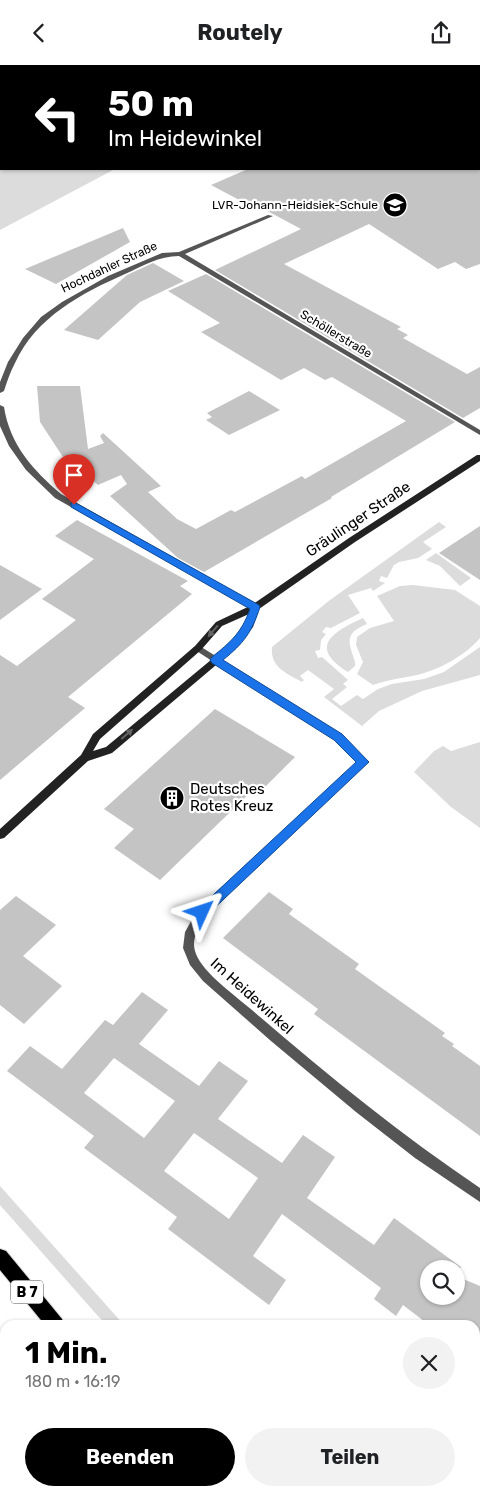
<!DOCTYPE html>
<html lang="de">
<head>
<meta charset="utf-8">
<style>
	body { margin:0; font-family:Rubik,sans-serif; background:#f2f2f2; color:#202124; height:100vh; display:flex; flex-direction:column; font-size:19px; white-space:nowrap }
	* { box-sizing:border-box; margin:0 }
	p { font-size:16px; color:#757577 }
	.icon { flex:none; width:28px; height:28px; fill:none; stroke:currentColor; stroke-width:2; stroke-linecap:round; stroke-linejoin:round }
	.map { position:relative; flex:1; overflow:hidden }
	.details { position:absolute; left:0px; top:1255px; width:480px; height:176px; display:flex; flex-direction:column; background:#fff; border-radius:15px 15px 0 0; box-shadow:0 1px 4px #0004 }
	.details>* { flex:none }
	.banner { position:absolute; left:0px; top:0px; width:480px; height:105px; box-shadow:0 1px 4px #0004; background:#000; color:#fff; overflow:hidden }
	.controls { position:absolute; left:420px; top:1195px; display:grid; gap:10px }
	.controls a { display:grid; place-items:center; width:45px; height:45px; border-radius:50%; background:#fff; box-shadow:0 1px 4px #0004; font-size:25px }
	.pin { position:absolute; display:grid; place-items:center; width:42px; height:42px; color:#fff; margin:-51px -21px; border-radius:50% 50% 50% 0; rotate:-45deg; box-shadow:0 0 5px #0007 }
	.pin .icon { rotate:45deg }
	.me { position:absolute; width:55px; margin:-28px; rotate:48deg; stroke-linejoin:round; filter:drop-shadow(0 0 4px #0008) }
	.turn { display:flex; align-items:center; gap:18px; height:105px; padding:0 25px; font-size:22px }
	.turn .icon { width:65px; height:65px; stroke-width:2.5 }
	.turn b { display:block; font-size:35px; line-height:42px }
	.round { display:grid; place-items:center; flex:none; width:52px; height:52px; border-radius:26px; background:#f2f2f2 }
	.overview { display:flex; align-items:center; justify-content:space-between; height:85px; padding:0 25px }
	h1 { font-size:30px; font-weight:700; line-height:38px; color:#000 }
	.cta { display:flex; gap:10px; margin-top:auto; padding:10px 25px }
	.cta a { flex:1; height:58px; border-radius:30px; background:#000; color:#fff; font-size:20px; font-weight:700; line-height:58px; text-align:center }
	.cta a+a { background:#f2f2f2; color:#202124 }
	header { display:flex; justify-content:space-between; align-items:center; height:65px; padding:0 25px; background:#fff; font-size:22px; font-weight:700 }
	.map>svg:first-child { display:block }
</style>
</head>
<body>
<header><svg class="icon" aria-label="back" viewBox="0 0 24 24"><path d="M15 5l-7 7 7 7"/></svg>Routely<svg class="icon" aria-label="share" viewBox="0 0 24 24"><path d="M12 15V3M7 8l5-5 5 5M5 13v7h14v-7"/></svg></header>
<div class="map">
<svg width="480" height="1431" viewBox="0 0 480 1431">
	<rect width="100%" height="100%" fill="#fff"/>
	<g fill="#dcdcdc">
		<path d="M0,73L1,104H115L0,165Z"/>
		<path d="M439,457L446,462L423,477L432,484L418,493L399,497L394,500L387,513L381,511L379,516L385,518L373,526L371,523L348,530L360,548L331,563L326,562L322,567L326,569L321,575L320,585L315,586L318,593L322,592L348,615L343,619L347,622L332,634L341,641L357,630L363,634L378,624L392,619L424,614L444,607L480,582V610L422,626L379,646L362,661L324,632L334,624L308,605L300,611L304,615L302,617C286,608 270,602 272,582L330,535Z"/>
		<path d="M436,488L471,513L460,521L440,501L426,495Z"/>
		<path d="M413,520L455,525L480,541V573C463,593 433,608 407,612C395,614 385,616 373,620L357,609L363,597L356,580L357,572L370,563L394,556L377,531L400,521Z"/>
		<path d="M363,553L367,559C343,569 349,577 355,597V601L348,607C308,582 332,567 363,553Z"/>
		<path d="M480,677V763L451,742L414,707L434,686L443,681L451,686Z"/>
		<path d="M0,1121L124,1260H107L97,1250L0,1140Z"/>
		<path d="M0,1311H5V1426H96L94,1431H0Z"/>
	</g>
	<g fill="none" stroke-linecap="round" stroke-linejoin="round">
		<rect fill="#a3a3a3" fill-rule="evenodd" x="0" y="60" width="1" height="3"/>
	</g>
	<g fill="#c4c4c4" fill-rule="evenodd">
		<path d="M248,104H480V199L466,204L455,197L438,204L369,159L284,199L401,262L397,264L408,270L403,273L467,309L480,302V343L463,353L215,205L301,164L247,135L243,137L211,120Z"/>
		<path d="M123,163L130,177L56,219L25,204Z"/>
		<path d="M153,198L184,216L140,237L98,275L64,265L127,210Z"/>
		<path d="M206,209L455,357L331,432L332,433L204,507L178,493L110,431L127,419L121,410L98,420L66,391L63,392L40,357L37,321H80L88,384L104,378L100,371L103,368L161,421L148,427L177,454L196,464L231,445L235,447L302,411L305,414L406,356L332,312L325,315L304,303L281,315L201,267L220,258L168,226Z"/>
		<path d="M249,326L280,345L229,370L206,355L212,352L207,348Z"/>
		<path d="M77,455L188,516L180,521L192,529L68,632L85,643L0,715V590L17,601L76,555L42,534L94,494L55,471Z"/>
		<path d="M480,461V515L439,488Z"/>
		<path d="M0,500L42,524L0,555Z"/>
		<path d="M215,644L295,692L261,726L255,723L160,815L114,783L134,764L104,744Z"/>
		<path d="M269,827L293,844L289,849L359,899L355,904L445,968L442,971L454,979L452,981L480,1001V1071L314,949L318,944L223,873Z"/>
		<path d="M16,831L56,860L23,891L62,921L24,959L0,940V845Z"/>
		<path d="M142,927L168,945L139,979L199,1021L219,996L248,1016L218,1054L282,1098L303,1070L335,1092L307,1133L374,1180L394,1153L461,1202L456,1210V1204H429V1231H456V1211L480,1221V1278L475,1274V1260H429L403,1240L396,1251L374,1234L381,1223L282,1149L253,1191L286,1215L269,1240L168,1164L177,1152L84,1083L94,1071L7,1006L30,981L62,1004L105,955L113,960ZM114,993L175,1036L144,1073L84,1028ZM194,1068L258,1113L229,1154L164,1106Z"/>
	</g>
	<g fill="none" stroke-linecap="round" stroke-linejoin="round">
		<defs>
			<g id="primary">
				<path d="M0,1184L6,1186L62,1254L64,1260H45L0,1205Z"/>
				<path d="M186,1426H207L209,1431H188Z"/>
				<path d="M242,1426H263L265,1431H244Z"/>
			</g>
		</defs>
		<use href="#primary" stroke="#dbdbdb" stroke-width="2"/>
		<g fill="#555" fill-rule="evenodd">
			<path d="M268,150L273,151L185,189L480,365V370L179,191C159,191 143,201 125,209C82,228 36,252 15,298C10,307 7,317 4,326L0,328V317L8,297L23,273L41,252L62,237L108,211L162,188L179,187Z"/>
			<path d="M0,340L4,342C10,380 33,405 61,429L258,540L259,542L258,544H252L55,433L26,405L9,381L0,361Z"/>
			<path d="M198,580L341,669L368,697L206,850C199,862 190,874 196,889C203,908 237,932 252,945C325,1008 400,1069 480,1123V1137L415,1093L356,1047L271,976L203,916L190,900L183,883L185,867L198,844L357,697L335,675L195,585L193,583Z"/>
		</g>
		<path fill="#222" fill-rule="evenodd" d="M477,390H480V396L355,477L259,544L253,562L235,584L112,688L88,696L4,773L0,774V764L81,690L93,669L195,581L216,557L252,540L349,473ZM249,549L245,561L229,580L106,682L93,686L100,674L201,585L222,561Z"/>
		<use href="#primary" fill="#000" fill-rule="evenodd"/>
	</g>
	<defs><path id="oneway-solid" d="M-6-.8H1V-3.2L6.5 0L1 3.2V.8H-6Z" transform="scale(1.25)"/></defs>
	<g fill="#646464">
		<use href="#oneway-solid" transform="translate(213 566) rotate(131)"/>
		<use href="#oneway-solid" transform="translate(127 669) rotate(-41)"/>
	</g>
	<path fill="#1a73e8" stroke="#114b97" d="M74,437L259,540L260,542C252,567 244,578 223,595L342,669L369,697L206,851L202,853L198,851L196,847L198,844L356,697L334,675L212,598L210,595L212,592C231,577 242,567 250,544L71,442V438Z"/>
	<defs>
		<symbol id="school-disc" viewBox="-11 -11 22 22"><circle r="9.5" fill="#000" stroke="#fff"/><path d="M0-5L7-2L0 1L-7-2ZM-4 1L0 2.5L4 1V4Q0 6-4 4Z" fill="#fff"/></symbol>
		<symbol id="building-disc" viewBox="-11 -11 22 22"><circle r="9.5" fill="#000" stroke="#fff"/><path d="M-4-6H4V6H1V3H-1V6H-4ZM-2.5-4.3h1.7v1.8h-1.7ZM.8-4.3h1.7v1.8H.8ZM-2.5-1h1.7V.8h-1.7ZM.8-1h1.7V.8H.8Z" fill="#fff"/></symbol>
	</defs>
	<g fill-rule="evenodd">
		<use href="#school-disc" x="381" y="126" width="28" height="28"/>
		<use href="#building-disc" x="158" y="719" width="28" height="28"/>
	</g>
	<g text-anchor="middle" stroke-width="4.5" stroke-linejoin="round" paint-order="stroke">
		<g font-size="12" fill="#000" stroke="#fff" text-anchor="end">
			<text x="378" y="144">LVR-Johann-Heidsiek-Schule</text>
		</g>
		<g font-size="12" fill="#000" stroke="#fff">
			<text transform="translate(109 202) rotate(-25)" y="4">Hochdahler Straße</text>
			<text transform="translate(336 269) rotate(31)" y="4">Schöllerstraße</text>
		</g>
		<rect fill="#fff" stroke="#4c4c4c" stroke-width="1" x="11" y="1215.5" width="32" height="23" rx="4"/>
		<g font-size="14" font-weight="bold" fill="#000">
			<text x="27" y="1232">B 7</text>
		</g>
		<g font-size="15" fill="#000" stroke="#fff">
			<text transform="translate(358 454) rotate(-34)" y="5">Gräulinger Straße</text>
			<text transform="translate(252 931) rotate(42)" y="5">Im Heidewinkel</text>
		</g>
		<g font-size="15" fill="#000" stroke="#fff" text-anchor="start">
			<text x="190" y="729">Deutsches<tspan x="190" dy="17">Rotes Kreuz</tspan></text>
		</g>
	</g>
</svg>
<div class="controls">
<a><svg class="icon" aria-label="search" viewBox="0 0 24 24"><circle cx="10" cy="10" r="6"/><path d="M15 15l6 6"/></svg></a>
</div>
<div class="pin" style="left:74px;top:440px;background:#d93025"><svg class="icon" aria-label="arrive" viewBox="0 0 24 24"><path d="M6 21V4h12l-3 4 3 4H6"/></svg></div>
<svg class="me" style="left:202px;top:847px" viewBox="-20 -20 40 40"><path d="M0-17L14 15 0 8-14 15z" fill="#1a73e8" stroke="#fff" stroke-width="4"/></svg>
<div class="banner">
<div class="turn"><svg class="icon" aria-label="left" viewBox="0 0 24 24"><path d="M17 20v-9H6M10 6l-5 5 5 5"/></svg><div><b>50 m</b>Im Heidewinkel</div></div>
</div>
<section class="details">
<div class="overview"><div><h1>1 Min.</h1><p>180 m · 16:19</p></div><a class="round"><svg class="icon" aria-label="close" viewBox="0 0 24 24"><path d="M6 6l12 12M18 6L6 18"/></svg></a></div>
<div class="cta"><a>Beenden</a><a>Teilen</a></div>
</section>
</div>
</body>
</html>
